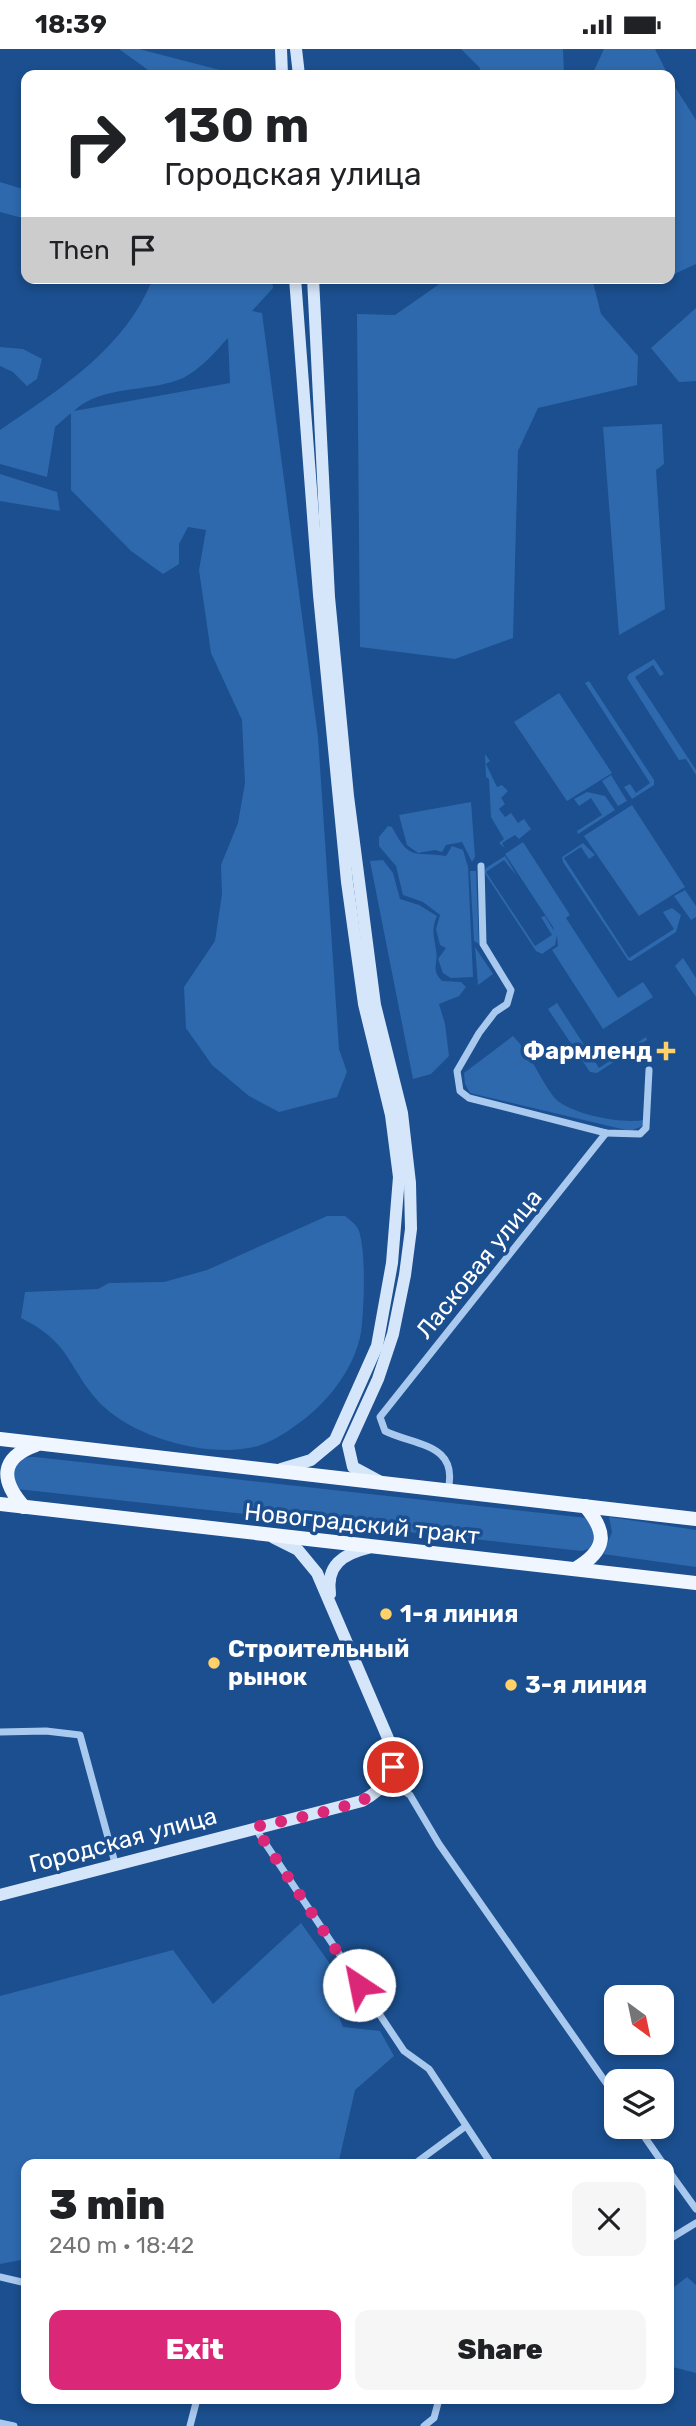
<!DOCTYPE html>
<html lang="en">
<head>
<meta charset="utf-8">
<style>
	body { margin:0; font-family:Rubik,sans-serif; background:#f6f6f6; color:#202124; height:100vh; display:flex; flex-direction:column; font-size:26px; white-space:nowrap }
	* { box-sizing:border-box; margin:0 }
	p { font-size:23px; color:#757577 }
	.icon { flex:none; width:38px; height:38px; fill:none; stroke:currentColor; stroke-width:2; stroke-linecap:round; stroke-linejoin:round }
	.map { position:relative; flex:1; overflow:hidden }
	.sheet { position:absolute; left:21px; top:2110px; width:653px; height:245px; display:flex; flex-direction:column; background:#fff; border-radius:14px; box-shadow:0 4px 10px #0003 }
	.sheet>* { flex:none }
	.hud { position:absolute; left:21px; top:21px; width:654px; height:214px; border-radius:14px; box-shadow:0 4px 10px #0003; background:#fff; color:#202124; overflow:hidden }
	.needle { width:46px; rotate:147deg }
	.buttons { position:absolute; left:604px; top:1936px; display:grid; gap:14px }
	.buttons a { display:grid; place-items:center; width:70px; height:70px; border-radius:14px; background:#fff; box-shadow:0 4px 10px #0003; font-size:35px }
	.pin { position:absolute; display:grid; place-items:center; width:60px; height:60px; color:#fff; margin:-30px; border:4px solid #fff; border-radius:50%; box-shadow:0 2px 7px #0007 }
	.me { position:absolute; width:77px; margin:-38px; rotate:326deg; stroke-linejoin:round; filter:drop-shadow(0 0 5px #0008) }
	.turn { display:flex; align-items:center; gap:24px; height:147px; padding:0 28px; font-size:32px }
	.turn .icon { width:91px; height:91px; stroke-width:2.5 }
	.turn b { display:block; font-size:49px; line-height:60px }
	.then { display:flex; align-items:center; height:66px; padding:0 28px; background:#0003; gap:14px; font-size:26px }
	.round { display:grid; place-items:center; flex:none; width:74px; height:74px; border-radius:14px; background:#f6f6f6 }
	.headline { display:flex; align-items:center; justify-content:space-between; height:119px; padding:0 28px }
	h1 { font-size:42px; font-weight:800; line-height:52px }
	.action { display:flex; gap:14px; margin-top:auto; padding:14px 28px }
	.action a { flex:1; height:80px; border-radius:14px; background:#db2777; color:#fff; font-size:28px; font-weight:800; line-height:80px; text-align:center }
	.action a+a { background:#f6f6f6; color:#202124 }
	.status { display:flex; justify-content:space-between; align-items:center; height:49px; padding:0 35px; background:#fff; direction:ltr }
	.status svg { height:19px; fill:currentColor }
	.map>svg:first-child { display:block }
</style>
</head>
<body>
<div class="status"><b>18:39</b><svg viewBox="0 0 49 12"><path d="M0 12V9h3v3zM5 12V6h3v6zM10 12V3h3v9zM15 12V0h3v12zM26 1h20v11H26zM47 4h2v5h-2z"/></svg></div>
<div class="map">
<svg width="696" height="2377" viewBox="0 0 696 2377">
	<rect width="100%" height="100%" fill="#1b4f8f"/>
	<g fill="#2e69ad" fill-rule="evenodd">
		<path d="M119,0H139L239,26H155Z"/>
		<path d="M461,0H563L564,26H479L480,19Z"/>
		<path d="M604,0H655L668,26H592Z"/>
		<path d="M670,30L696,71V215L670,227Z"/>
		<path d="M0,133L26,141V170L0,163Z"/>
		<path d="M153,229H272L273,239L252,262L262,264L318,688L339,1000L347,1023L337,1048L279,1063L249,1047L212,1016L186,979L184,938L215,892L222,845L221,816L238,774L245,734L242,671L211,604L199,521L206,481L188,478L179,495V515L163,525L131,502L71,441V364L55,378L47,428L0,415V381C60,340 126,299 153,229ZM228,289L230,334L74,362C102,335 150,344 183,329C201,320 215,303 228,289Z"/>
		<path d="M440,229H592L601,265L638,307L637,336L538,359L518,402L513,589L455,610L360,598L357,265L395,266L438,236Z"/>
		<path d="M696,259V332L679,333L651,299Z"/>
		<path d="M0,298L23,300L42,310L37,330L27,337L13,323L0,317Z"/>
		<path d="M662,375L664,415L656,421L665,560L619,586L603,378Z"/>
		<path d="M0,425L57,443L60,462L0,452Z"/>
		<path d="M654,610L664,625L660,627L653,616L635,628L696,721V726L686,710L679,711L627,629L629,625Z"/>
		<path d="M589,632L654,731V736L632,750L624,738L630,735L636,744L650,734L585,634Z"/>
		<path d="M559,644L612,724L567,752L514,673Z"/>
		<path d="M485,705L490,712L486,715L497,738L502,736L508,742L501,749L505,755L499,760L505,768L511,764L518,774L524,770L531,780L519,790L515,786L502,794L505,799L499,794L504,790L491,768L489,730L486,728Z"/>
		<path d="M611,726L627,752L618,757L602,732Z"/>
		<path d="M587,743L605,747L615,761L578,785L577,782L602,766L591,749L579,757L574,750Z"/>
		<path d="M471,753L475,808L472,813L462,793L446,796L442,803L435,801L418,804L407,796L399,766Z"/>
		<path d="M632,756L685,838L639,867L584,787Z"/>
		<path d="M388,777L392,778C410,813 414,802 446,807L452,797L463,801L468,818L473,928L451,929L443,924L438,910L446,899L440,896L436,880L440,866L423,853L403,846L396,817L379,797V788Z"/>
		<path d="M523,793L570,866L566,869L618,949L643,933L653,948L603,980L552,901L558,897L557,886L555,896L542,905L536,902L484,823L486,819L505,807L517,827L504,811L486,823L535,897L552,886L541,868L545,867L554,882L553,878L505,805Z"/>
		<path d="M583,794L595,806L589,810L581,798L564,809L629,909L674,880L663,863L672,859L681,866L676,883L631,912L628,911L563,813L562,808Z"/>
		<path d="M383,811L393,824L400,850L419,856L437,867C431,881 434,887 436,901C439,914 430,920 442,932L461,933L466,938L459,947L439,955L445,975L449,1007L431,1025L413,1030L370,812Z"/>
		<path d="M470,822H476L479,895L474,892Z"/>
		<path d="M685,841L696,857V868L691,871L674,847Z"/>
		<path d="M475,898L493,925L478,936Z"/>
		<path d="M683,909L696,929V948L675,917Z"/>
		<path d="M557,954L599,1019L646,988L647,991L597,1024L590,1023L548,960Z"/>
		<path d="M513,987C530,1004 539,1028 553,1047C566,1065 622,1075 643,1071V1077L630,1082L470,1044L465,1035L464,1024Z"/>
		<path d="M327,1167H345C349,1170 354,1174 357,1178C367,1193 364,1264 361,1283C355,1320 325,1357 295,1377C284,1385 271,1393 258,1397C212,1410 137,1390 103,1357C67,1321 74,1295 21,1269L25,1243L98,1240L109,1234L164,1233L207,1221Z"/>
		<path d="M35,1408L587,1469L597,1489L591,1499L582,1502L17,1440C11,1421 10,1408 35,1408Z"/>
		<path d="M609,1468L696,1481V1518L603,1505L612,1483Z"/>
		<path d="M301,1874L338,1926L330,1945L343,1978L380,1982L394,2007L355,2041L338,2116H26V2210L0,2215V1947L173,1901L213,1955Z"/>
		<path d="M687,2228L696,2236V2324L669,2317V2242Z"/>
	</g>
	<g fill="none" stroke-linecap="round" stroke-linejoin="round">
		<g stroke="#a9c9ee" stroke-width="7">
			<path d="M481,817L483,895L511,941L507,955L495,963L479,984L457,1022L460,1042L469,1049L606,1084L640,1085L646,1079L649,1021"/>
			<path d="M448,1441C459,1394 415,1397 385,1382L380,1368L606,1084"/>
			<path d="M0,1683L46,1682L80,1686L115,1814"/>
			<path d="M389,1732L410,1746L439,1795L616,2048"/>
			<path d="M255,1779L404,2002L429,2020L492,2116"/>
			<path d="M637,2077L664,2116"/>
			<path d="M413,2116L466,2077"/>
			<path d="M668,2121L696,2160"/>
			<path d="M668,2191L696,2174"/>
			<path d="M0,2228L26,2234"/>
			<path d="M0,2374L14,2377"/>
			<path d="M190,2377L197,2350"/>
			<path d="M424,2377L434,2369L439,2350"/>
		</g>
		<g stroke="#d6e6fa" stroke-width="12">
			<path d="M281,0L282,26"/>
			<path d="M296,0L299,26"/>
			<path d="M313,229L329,548L348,747L375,956L402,1064L410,1134L411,1180L405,1226L393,1285L378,1330L348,1396L353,1418L379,1432"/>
			<path d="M281,1420L311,1411L335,1391L377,1297L392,1214L399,1128L391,1066L364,955L347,833L319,546L295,229"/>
			<path d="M330,1545C326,1516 343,1505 368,1499"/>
			<path d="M0,1846L362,1752C385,1739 393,1728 393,1701L317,1524L298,1501L274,1489"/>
		</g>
		<g stroke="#f0f6ff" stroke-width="14">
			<path d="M0,1390L696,1470"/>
			<path d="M0,1455L696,1534"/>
			<path d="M24,1458C0,1431 0,1409 36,1396"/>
			<path d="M575,1520C607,1501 608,1484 585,1457"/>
		</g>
	</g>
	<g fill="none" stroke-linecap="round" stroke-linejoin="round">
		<path stroke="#db2777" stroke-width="12" stroke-dasharray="0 21.6" d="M359,1936L255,1778C284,1771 360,1759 380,1741C388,1734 390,1727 393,1718"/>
	</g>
	<g fill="#ffd166" stroke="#1b4f8f" stroke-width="2.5">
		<path d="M662.5 991.5h7v7h7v7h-7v7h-7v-7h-7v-7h7z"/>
		<circle cx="386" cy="1565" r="7"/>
		<circle cx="214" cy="1614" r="7"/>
		<circle cx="511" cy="1636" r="7"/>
	</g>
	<g text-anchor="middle" stroke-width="7" stroke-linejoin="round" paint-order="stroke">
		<g font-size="24" font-weight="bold" fill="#fff" stroke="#1b4f8f" text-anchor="start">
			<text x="652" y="1010" text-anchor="end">Фармленд</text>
			<text x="400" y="1573">1-я линия</text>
			<text x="228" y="1608">Строительный<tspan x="228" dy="28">рынок</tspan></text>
			<text x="525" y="1644">3-я линия</text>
		</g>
		<g font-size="24" fill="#fff" stroke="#1b4f8f">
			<text transform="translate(479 1215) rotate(-51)" y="8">Ласковая улица</text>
			<text transform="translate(362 1475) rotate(6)" y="8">Новоградский тракт</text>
			<text transform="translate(123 1791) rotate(-15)" y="8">Городская улица</text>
		</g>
	</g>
</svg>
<div class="buttons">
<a><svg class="needle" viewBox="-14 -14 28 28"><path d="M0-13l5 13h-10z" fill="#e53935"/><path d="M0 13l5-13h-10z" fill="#757577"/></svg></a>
<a><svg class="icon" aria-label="layers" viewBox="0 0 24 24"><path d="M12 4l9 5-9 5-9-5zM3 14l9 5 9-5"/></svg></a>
</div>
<div class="pin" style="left:393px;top:1718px;background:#d93025"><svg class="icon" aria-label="arrive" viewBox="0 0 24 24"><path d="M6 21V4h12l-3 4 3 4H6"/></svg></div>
<svg class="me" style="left:359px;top:1936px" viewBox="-20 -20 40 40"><circle r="19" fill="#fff"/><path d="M0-13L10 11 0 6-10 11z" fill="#db2777"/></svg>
<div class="hud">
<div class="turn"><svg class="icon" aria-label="right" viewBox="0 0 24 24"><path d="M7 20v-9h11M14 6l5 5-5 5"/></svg><div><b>130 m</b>Городская улица</div></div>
<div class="then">Then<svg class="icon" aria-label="arrive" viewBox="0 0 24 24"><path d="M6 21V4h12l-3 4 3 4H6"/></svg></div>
</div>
<section class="sheet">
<div class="headline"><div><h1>3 min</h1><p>240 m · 18:42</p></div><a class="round"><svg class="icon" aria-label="close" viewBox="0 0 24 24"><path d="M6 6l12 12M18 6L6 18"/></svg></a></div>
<div class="action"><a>Exit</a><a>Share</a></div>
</section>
</div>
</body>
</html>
